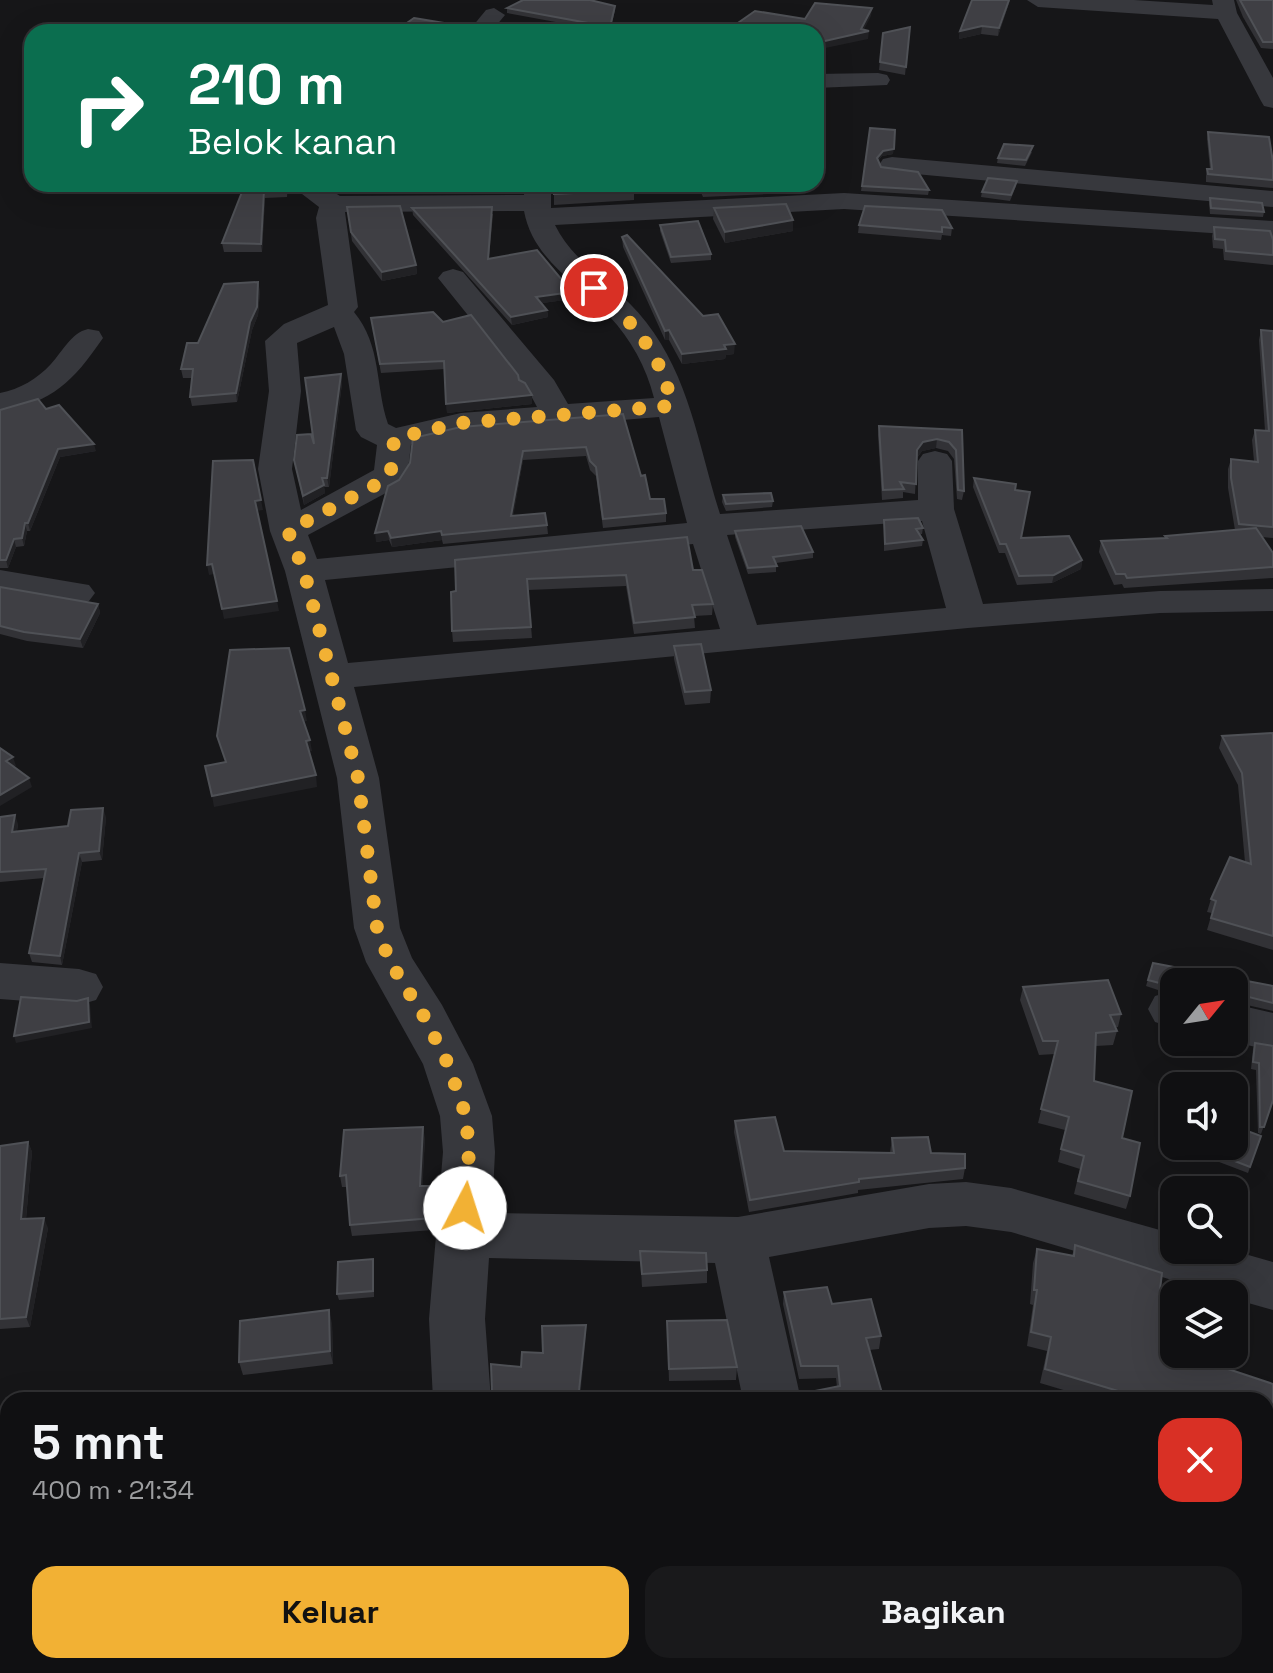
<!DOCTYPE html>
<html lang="id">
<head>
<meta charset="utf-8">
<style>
	body { margin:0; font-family:"Space Grotesk",sans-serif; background:#19191b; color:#f1f3f6; height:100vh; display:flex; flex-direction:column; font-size:30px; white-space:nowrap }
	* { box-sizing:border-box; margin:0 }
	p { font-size:26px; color:#9c9d9f }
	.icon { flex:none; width:44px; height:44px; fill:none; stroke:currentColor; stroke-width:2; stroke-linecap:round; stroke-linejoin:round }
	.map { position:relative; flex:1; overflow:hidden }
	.details { position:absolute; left:0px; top:1392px; width:1274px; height:282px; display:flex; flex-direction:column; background:#101012; border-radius:24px 24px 0 0; box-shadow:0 8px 32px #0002,0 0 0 2px #303032 }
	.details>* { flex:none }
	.top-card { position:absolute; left:24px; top:24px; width:800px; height:168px; border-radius:24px; box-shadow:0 8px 32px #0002,0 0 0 2px #303032; background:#0b6e4f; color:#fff; overflow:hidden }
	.needle { width:52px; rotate:60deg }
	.tools { position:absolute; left:1160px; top:968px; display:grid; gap:16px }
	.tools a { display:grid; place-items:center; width:88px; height:88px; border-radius:16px; background:#101012; box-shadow:0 8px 32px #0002,0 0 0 2px #303032; font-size:40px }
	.pin { position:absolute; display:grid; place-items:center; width:68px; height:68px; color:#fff; margin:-34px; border:4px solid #fff; border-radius:50%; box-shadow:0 2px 8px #0007 }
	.me { position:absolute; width:88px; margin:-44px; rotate:5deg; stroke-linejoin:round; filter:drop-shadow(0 0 6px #0008) }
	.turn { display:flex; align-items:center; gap:28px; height:168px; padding:0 32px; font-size:36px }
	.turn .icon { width:104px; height:104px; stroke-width:2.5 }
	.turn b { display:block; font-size:56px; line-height:68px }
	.round { display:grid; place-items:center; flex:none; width:84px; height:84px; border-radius:24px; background:#19191b }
	.summary { display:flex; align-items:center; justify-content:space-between; height:136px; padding:0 32px }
	h1 { font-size:48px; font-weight:700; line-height:60px }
	.action { display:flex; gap:16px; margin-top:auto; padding:16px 32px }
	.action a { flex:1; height:92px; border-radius:24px; background:#f2b134; color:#111; font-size:32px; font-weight:700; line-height:92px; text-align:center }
	.action a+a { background:#19191b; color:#f1f3f6 }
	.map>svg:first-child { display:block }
</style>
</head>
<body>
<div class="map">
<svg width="1273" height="1673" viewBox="0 0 1273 1673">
	<rect width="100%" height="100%" fill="#161618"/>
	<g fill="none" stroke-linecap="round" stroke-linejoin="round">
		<g fill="#37383d" fill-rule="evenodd">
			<path d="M1027,0H1134L1213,5L1212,0H1234L1237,13L1273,78V108L1264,106L1261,101L1218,19L1038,7Z"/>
			<path d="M494,8L505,15L491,32H468L486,10Z"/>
			<path d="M878,73L887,75L890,80L887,85L816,88V74Z"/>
			<path d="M892,157L1273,191V207L883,171L879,165L883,159Z"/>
			<path d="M289,184H321L340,196L524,195L525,184H551V208L844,193L1273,221V237L844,209L555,225C575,266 619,286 646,322C690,378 699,448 720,514L918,500V461L923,454L935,451L947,454L952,461L954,509L983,604L1160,591L1273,589V611L1160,613L968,628L354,687L379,778L400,928L412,958L442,1005L473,1064L492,1116L495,1152L492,1213L738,1217L929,1184L966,1182L1011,1188L1174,1234V1250H1231L1273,1262V1310L1234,1299V1294H1219L1011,1232L966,1226L929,1228L769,1257L801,1400H743L715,1263L489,1258L485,1319L491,1400H433L429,1319L443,1152L440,1116L423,1064L366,962L354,928L337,778L285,571L270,531L258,469L269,391L265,341L284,324L328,305L316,218L319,207ZM524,211C533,260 578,283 609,316C631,339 646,367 654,398L568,404L554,380L463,272L453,269L443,272L438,278L528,390L537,407L461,413L396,428L388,424C375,386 382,346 354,312L358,307L345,212ZM334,327L344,354L356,430L361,437L377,445L374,470L301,510L292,469L301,391L297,343ZM659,417L687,523L317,559L308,535L397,487L408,470L411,444L461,433ZM922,521L946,608L757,625L727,535ZM693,544L720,629L348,663L325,580Z"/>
			<path d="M88,329L99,331L103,338C72,383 54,400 0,413V393C20,389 37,379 51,364C63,351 71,333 88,329Z"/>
			<path d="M0,570L89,585L95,593L89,601L76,604L0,592Z"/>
			<path d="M0,963L79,969L96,974L103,987L96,1000L79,1005L0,999Z"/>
			<path d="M1172,991H1174V1028L1155,1022L1148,1009L1155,996Z"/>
			<path d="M1234,1004L1273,1013V1051L1234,1042Z"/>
			<path d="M497,1666H563L565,1673H499Z"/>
		</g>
	</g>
	<g fill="#323236">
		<path d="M972,0H1010L998,36L981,34L959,39L960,31Z"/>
		<path d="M1236,0H1273V49L1261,48L1243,17Z"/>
		<path d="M507,8L615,10L610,32L507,13Z"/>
		<path d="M910,27L905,75L879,70L883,33Z"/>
		<path d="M870,128L893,154L882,156L878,161L881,167L929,190L928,195L861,191Z"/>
		<path d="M1208,132L1273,162V188L1206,182V176L1207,169H1210L1207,139Z"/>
		<path d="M1032,152L1025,166L997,163L998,158Z"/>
		<path d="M288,184L287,197L265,198L262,252H224L222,243L247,192Z"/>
		<path d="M387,184H503L504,192L390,193V187Z"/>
		<path d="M554,184L634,190V200L554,205Z"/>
		<path d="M697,184H764L769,188L768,194L703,197Z"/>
		<path d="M1016,186L1010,201L981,197L982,192Z"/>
		<path d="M1210,198L1264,212L1263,217L1210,214L1209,204Z"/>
		<path d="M347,207L416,265L417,274L382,281L352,241Z"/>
		<path d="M412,208L493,214L489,258L572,292V299L542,303L547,310L548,317L512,325L413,215Z"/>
		<path d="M714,208L793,231L725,243L713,219Z"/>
		<path d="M660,225L711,254V260L671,263L660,231Z"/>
		<path d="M859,225L952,228L951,236L942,235L941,240L858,233Z"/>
		<path d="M1214,227L1273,240V265L1224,260L1223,249L1213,248L1212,236Z"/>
		<path d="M622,237L734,354L726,355L725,359L682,364L669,340H665L623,247Z"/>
		<path d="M260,290L258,315L252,330L237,402L192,406L190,397L192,378H183L181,369L198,343Z"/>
		<path d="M371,318L443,322L519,380L532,395V404L447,413L445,369L381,373Z"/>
		<path d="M1261,330L1273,331V538L1262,537L1273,553V578L1124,588L1122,584L1114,585L1099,552L1101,541L1165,538V536L1235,530L1228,488V469L1231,459L1254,461L1252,440L1255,430L1265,431L1259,340Z"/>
		<path d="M341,374L342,383L329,487H324L325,493L304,505L294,460L314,444Z"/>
		<path d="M46,409L96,451L60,457L30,531H27L24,546L16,547L8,568H0V410Z"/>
		<path d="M623,414L641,476L650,499L666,513V522L603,528L596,476L590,470L586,456L523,460L513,515L547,525L548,534L443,544L442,540L392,547L389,540L376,542L388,486Z"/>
		<path d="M879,426L962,430L964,491L962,500L957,499L954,459L948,451L936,448L922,451L917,458L915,494L903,492V498L882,500L878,435Z"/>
		<path d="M974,478L1015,490L1021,538L1082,560L1081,569L1052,583L1017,585L1005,553H999L973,487Z"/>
		<path d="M723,495L773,501L772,507L726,511L722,502Z"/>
		<path d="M884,520L923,528L922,534H920L923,540L922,546L884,551Z"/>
		<path d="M735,531L813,552V558L776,563V572L748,574L735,537Z"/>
		<path d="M455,560L693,570L713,604L712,615L694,616L695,628L634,634L626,586L528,590L532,638L453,642L452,631L456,591Z"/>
		<path d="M0,587L98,604L100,613L83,648L27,641L0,634Z"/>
		<path d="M674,646L711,690L710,703L685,705L674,659Z"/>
		<path d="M1273,733V950L1207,930L1212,913L1207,912L1211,899L1245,862L1238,785L1219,748L1222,736Z"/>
		<path d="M0,817L18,824L17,831L68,826L106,817L102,860L82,862L62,965L32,962L29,953L44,878L0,882Z"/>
		<path d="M1153,963L1273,986V1011L1234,1002V982H1174V989L1161,991L1146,986Z"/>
		<path d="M1023,987L1121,1014L1118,1027H1115L1117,1031L1113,1045L1096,1046L1094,1081L1122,1138L1130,1196L1126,1209L1074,1194L1080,1169L1058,1162L1065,1130L1038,1123L1055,1054L1039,1055L1020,1000Z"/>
		<path d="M1255,1043L1273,1100L1261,1134L1258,1133L1256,1070L1251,1069L1253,1049Z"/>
		<path d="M735,1121L784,1151L890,1153L892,1138L965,1168L963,1179L858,1190V1193L749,1212L734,1132Z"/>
		<path d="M1261,1136L1248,1173L1206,1157L1210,1146Z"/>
		<path d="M425,1138L422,1186H432L433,1197V1230L352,1236L350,1225L347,1187H342L340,1176Z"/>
		<path d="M28,1142L32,1152L26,1219L48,1228L30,1327L0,1329V1146Z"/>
		<path d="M1075,1245L1159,1298L1170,1350L1273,1384V1673H1188L1189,1666H1266V1400H1097L1040,1383L1047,1351L1027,1346L1033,1305L1030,1304L1033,1263L1037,1249L1072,1256Z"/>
		<path d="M640,1251L707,1270V1283L642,1287Z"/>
		<path d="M374,1266V1297L339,1300L337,1294Z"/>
		<path d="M784,1292L832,1304L881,1336L879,1349L869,1350L884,1400L837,1387L836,1378L799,1379L783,1304Z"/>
		<path d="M667,1321L737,1367L736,1380L669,1381Z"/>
		<path d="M332,1323L333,1364L243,1375L239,1362Z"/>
	</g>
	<g fill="#212124">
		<path d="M1009,0H1010L998,36L999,28Z"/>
		<path d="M872,8L871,16L862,33L869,31L868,39L816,50V43L861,29Z"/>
		<path d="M444,23L445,30L443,32H437Z"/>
		<path d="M982,26L981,34L959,39L960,31Z"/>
		<path d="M894,149L893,154L882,156L876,163L877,158L883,151Z"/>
		<path d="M264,191L265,199L262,252L261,244Z"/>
		<path d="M793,220V231L725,243V232Z"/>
		<path d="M416,265L417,274L382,281V272Z"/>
		<path d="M258,282L260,290L258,315L252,330L237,402L236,393Z"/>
		<path d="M572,292V299L536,304V297Z"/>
		<path d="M547,310L548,317L512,325L511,317Z"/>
		<path d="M669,330V340H665V331Z"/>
		<path d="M735,344L734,354L726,355L725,359L682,364V354Z"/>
		<path d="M341,374L342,383L329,487L327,478Z"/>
		<path d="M532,395V404L447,413L446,404Z"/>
		<path d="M937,439L936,448L922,451L916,459L917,450L923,442Z"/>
		<path d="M94,444L96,451L60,457L30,531L28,523L58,449Z"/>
		<path d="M523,451V460L512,524L511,516Z"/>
		<path d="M324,485L325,493L304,505L303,496Z"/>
		<path d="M261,500L263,510L256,511L255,501Z"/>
		<path d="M25,523L27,531L24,546L22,538Z"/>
		<path d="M388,531L389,540L376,542L375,533Z"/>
		<path d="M441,531L442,540L392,547L391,538Z"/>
		<path d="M14,539L16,547L8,568L6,560Z"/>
		<path d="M1082,560L1081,569L1052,583L1054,575Z"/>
		<path d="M212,564L214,574L209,575L207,565Z"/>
		<path d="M277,601L279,611L224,619L222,609Z"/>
		<path d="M98,604L100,613L83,648L80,639Z"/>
		<path d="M305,710L307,721L302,722L300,711Z"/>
		<path d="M310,740L312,751L308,752L306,741Z"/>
		<path d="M13,757L16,766L9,770L6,761Z"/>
		<path d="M316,775L317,787L214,807L212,796Z"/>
		<path d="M29,778L32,787L0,806V795Z"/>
		<path d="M103,808L106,817L102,860L99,851Z"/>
		<path d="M15,815L18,824L15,841L12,832Z"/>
		<path d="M79,853L82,862L62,965L60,956Z"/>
		<path d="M88,998L90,1005L92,1028L16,1043L14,1036Z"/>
		<path d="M423,1127L425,1138L422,1198L420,1186Z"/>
		<path d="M28,1142L32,1152L25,1229L21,1219Z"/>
		<path d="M432,1186L433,1197V1230L432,1218Z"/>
		<path d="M44,1218L48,1228L30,1327L26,1317Z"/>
		<path d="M329,1310L332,1323L333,1364L330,1351Z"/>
		<path d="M586,1325V1336L580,1400H578Z"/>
		<path d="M313,1666H347L326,1673H291Z"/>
	</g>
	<g fill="#3f3f44" stroke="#4f5156" stroke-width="2">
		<path d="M523,0H590L615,6L610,27L507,8Z"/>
		<path d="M972,0H1009L999,28L982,26L960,31Z"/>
		<path d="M1240,0H1273V42H1263Z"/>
		<path d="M815,3L872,8L861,29L869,31L816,43V32H725L755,11L805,19Z"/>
		<path d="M414,18L444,23L437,32H394Z"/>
		<path d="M910,27L906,67L880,62L883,33Z"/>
		<path d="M870,128L895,130L894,149L883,151L877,158L881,167L918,172L929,190L862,186Z"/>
		<path d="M1208,132L1269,137L1273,162V180L1208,174L1207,169H1212Z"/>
		<path d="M1004,144L1033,146L1026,160L998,158Z"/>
		<path d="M988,178L1017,181L1011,195L982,192Z"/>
		<path d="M246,184H288L287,192H264V191L248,192Z"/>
		<path d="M390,184H503V185H389Z"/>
		<path d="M554,184H630L634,190L554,194Z"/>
		<path d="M699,184H764L769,188L703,192Z"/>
		<path d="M264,191L261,244L222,243L242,192Z"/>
		<path d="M1210,198L1262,203L1264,212L1211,208Z"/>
		<path d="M786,204L793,220L725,232L714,208Z"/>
		<path d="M400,206L416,265L382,272L351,232L347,207Z"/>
		<path d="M865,206L942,210L952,228L942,227V232L859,225Z"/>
		<path d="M492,207L488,259L537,250L572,292L536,297L547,310L511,317L412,208Z"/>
		<path d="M698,221L711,254L671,257L660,225Z"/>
		<path d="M1214,227L1270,231L1273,240V255L1226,251L1225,240L1215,239Z"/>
		<path d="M627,235L703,316L718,314L735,344L724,345L726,349L682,354L669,330L665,331L622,237Z"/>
		<path d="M258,282L257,307L250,322L236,393L190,397L193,369H181L187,343H198L224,284Z"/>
		<path d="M433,312L443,322L471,315L518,375L519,380L525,383L532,395L446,404L444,361L380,364L371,318Z"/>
		<path d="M1261,330L1273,331V527L1239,524L1231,478V459L1258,462L1255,430L1269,431Z"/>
		<path d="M341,374L327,478H322L324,485L303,496L294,460L297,435L311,434L314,444L305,378Z"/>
		<path d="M38,399L46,409L59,405L94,444L58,449L28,523H25L22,538L14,539L6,560H0V410Z"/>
		<path d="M623,414L641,476L645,475L650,499H664L666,513L603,519L596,467L590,461L586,447L523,451L511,516L545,513L547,525L442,535L441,531L391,538L388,531L375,533L388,486L399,480L410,463L413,438L461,427Z"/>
		<path d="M879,426L962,430L964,491L958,490L956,450L949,442L937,439L923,442L917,450L916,484L900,482L904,489L883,490Z"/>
		<path d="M253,460L261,500L255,501L277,601L222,609L212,564L207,565L213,461Z"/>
		<path d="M974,478L1016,484L1015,490L1030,492L1021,538L1069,536L1082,560L1054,575L1019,576L1006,544H1000Z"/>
		<path d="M771,493L773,501L726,504L723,495Z"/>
		<path d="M918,518L923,528L916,529L923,540L885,544L884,520Z"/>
		<path d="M801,526L813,552L773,557L777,566L748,568L735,531Z"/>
		<path d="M1256,528L1273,553V567L1127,578L1125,574H1116L1101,541L1167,538L1165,536Z"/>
		<path d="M687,537L693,570H702L713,604L692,605L695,617L634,623L626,575L527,579L531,627L452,631L451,592L456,591L455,560Z"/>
		<path d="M0,587L98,604L80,639L24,632L0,626Z"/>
		<path d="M701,644L711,690L685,692L674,646Z"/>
		<path d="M289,648L305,710L300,711L310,740L306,741L316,775L212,796L205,766L226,762L217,736L230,650Z"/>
		<path d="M1273,733V936L1211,918L1216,901L1211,899L1230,857L1251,864L1242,773L1222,736Z"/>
		<path d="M0,748L13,757L6,761L29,778L0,795Z"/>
		<path d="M103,808L99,851L79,853L60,956L29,953L46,869L0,872V817L15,815L12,832L68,826L71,810Z"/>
		<path d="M1153,963L1273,986V1003L1237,994L1234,997V982H1174L1163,984L1148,980Z"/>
		<path d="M1108,980L1121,1014L1110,1015L1117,1031L1096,1033L1094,1081L1132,1091L1122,1138L1140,1143L1130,1196L1078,1181L1084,1156L1061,1149L1069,1117L1041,1109L1058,1041H1043L1023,987Z"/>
		<path d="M21,997L77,1001L88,998L89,1022L14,1036Z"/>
		<path d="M1255,1043L1273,1046V1100L1264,1127H1260L1259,1063L1253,1062Z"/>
		<path d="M775,1117L784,1151L894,1153L892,1138L928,1137L931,1153L965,1154V1168L859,1179V1182L750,1200L735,1121Z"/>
		<path d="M1234,1126L1261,1136L1250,1167L1209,1151L1210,1146H1234Z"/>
		<path d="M423,1127L420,1186H432V1218L350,1225L346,1175L340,1176L344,1130Z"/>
		<path d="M28,1142L21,1219L44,1218L26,1317L0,1319V1146Z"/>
		<path d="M1075,1245L1162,1273L1159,1298L1174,1302V1318L1170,1350L1174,1351V1354H1183L1273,1384V1673H1193L1194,1666H1266V1400H1148L1045,1369L1051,1337L1031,1332L1037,1290H1034L1037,1249L1074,1256Z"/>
		<path d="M640,1251L706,1253L707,1270L642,1274Z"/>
		<path d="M373,1259V1291L337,1294L338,1262Z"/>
		<path d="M827,1287L832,1304L871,1299L881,1336L866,1338L884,1400H797L795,1395L840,1386L838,1366H801L784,1292Z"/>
		<path d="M329,1310L330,1351L239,1362L240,1321Z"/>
		<path d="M727,1320L737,1367L669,1369L667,1321Z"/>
		<path d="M586,1325L578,1400H472L473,1392L492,1391L491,1364L521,1367L522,1352L543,1353L542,1326Z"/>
		<path d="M251,1666H313L291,1673H252Z"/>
		<path d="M397,1666H494L496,1673H399Z"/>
		<path d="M550,1666H652L653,1673H551Z"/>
		<path d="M745,1666H865L866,1673H746Z"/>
		<path d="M1170,1668L1185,1673H1170Z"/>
	</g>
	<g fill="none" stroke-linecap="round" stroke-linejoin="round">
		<path stroke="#f2b134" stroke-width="14" stroke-dasharray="0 25.2" d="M465,1208L469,1152L466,1116L448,1064L425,1018L390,962L377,928L358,778L304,571L288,531L385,480L391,470L394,440L400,437L461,423L671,406C666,359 629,317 594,288"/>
	</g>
</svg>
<div class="tools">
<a><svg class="needle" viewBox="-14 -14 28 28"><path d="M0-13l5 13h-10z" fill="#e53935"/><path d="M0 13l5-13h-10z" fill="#9c9d9f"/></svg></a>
<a><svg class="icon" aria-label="sound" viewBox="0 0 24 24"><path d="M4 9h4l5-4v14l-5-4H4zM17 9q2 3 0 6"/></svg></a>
<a><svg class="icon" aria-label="search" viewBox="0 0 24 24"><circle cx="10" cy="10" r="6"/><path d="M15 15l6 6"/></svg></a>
<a><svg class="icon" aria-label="layers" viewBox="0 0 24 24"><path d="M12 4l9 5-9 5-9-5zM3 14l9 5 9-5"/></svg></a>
</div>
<div class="pin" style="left:594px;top:288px;background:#d93025"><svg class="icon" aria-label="arrive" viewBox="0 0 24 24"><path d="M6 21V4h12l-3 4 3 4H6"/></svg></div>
<svg class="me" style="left:465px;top:1208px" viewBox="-20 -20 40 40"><circle r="19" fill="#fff"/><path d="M0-13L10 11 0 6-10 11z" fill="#f2b134"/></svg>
<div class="top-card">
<div class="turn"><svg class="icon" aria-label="right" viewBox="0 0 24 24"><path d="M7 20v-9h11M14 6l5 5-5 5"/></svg><div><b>210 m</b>Belok kanan</div></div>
</div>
<section class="details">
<div class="summary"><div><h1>5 mnt</h1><p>400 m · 21:34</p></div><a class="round" style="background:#d93025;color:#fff"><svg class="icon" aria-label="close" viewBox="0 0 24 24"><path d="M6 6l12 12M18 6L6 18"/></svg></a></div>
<div class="action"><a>Keluar</a><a>Bagikan</a></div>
</section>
</div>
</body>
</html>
